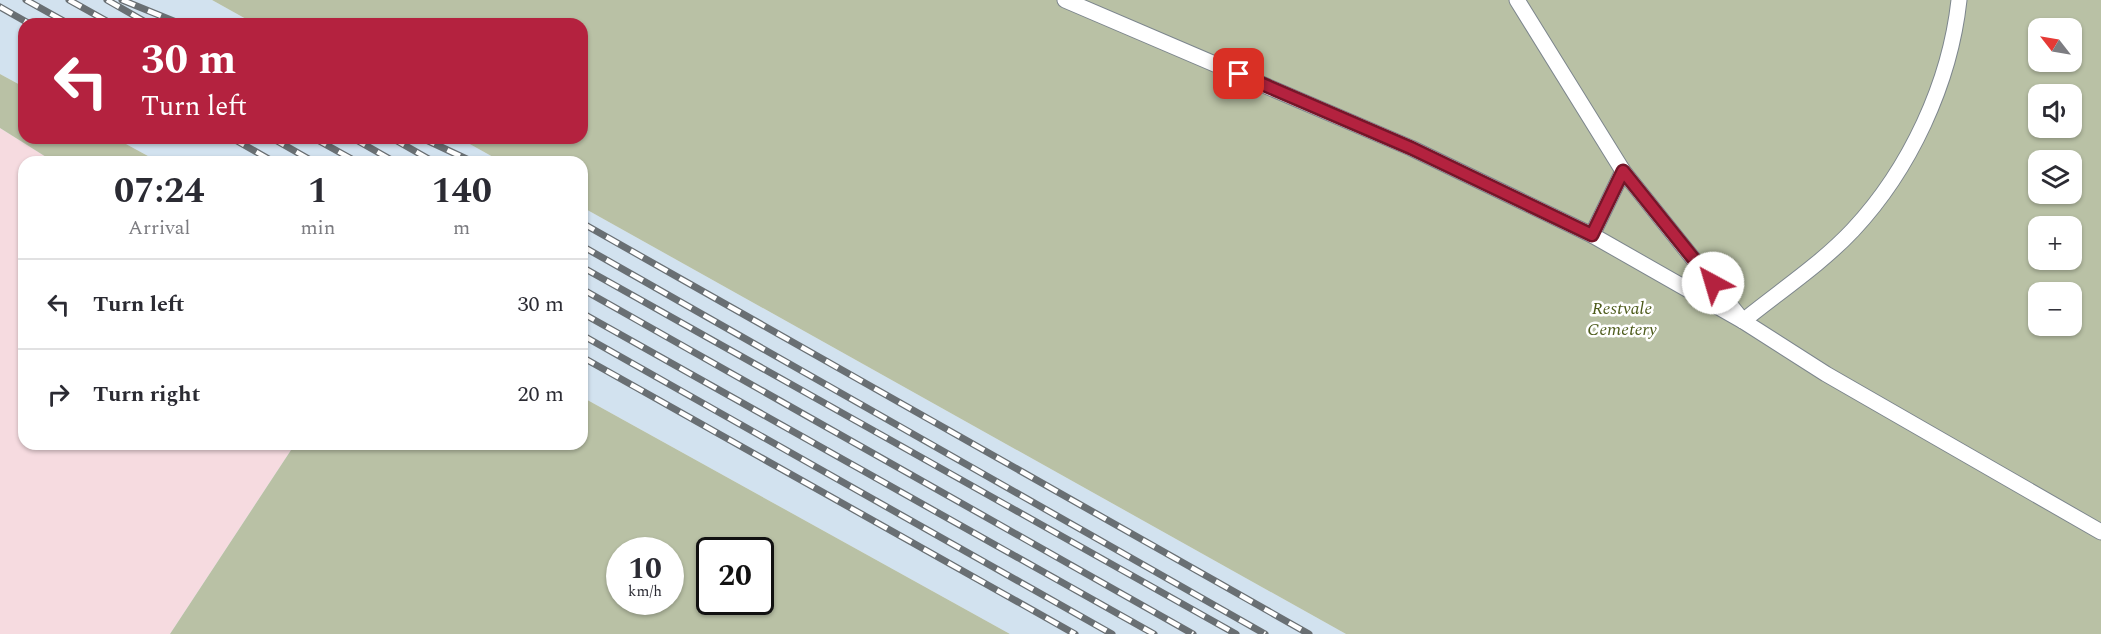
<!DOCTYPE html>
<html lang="en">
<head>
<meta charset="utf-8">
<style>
	body { margin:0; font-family:Spectral,serif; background:#f7f7f7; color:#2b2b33; height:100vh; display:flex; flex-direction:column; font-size:22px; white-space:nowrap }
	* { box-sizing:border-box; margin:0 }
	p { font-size:20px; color:#7c7c81 }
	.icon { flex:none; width:33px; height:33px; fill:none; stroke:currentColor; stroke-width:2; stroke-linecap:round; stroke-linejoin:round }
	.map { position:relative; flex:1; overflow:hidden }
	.details { position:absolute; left:18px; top:156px; width:570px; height:294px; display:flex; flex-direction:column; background:#fff; border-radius:18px; box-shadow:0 2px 4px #0004 }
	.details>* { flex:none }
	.banner { position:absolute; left:18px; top:18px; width:570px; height:126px; border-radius:18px; box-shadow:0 2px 4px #0004; background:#b4223f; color:#fff; overflow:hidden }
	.needle { width:39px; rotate:301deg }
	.tools { position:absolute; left:2028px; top:18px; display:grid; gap:12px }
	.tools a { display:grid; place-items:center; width:54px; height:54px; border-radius:12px; background:#fff; box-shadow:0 2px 4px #0004; font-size:30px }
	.speed { position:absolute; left:606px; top:537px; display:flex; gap:12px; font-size:30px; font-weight:700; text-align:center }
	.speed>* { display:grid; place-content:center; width:78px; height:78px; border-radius:50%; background:#fff; box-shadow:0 2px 4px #0004; line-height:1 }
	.speed small { font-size:15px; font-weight:400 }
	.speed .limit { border:3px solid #111; border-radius:9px; background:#fff; color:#111 }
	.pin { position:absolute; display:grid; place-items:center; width:51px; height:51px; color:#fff; margin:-26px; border-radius:12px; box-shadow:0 3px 9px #0006 }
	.me { position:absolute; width:66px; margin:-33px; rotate:321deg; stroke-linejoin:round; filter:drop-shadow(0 0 4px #0008) }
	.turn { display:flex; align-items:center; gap:21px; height:126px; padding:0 24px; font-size:27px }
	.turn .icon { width:78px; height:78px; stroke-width:2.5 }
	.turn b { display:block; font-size:42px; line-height:51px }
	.eta { display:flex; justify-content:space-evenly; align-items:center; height:102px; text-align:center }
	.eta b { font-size:36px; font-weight:700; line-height:42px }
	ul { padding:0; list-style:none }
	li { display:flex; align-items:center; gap:18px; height:90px; padding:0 24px; border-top:2px solid #e1e1e2 }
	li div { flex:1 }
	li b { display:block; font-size:22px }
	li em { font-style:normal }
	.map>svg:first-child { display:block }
</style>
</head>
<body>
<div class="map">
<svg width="2101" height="634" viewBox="0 0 2101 634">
	<rect width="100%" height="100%" fill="#e5eef6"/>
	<path fill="#f6dbe0" d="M0,128L54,162H24V444H295L170,634H0Z"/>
	<g fill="#d2e2ef">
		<path d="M0,0H212L255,24H24V87L0,74Z"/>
		<path d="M115,138H459L502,162H159Z"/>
		<path d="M582,207L1346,634H1010L582,397Z"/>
	</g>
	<g fill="#b9c1a5" fill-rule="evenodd">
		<path d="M212,0H2101V634H1346L582,207V162H502L459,138H582V24H255ZM2038,28H2072V62H2038ZM2038,94H2072V128H2038ZM2038,160H2072V194H2038ZM2038,226H2072V260H2038ZM2038,292H2072V326H2038Z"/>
		<path d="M0,74L24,87V138H115L159,162H54L0,128Z"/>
		<path d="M582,397L1010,634H170L295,444H582ZM620,550H670V602H620ZM710,550H760V602H710Z"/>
	</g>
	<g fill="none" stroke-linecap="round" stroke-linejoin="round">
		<defs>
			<g id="lane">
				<path d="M1065,0L1411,148L1592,235L1623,171"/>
				<path d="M1517,0L1623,171L1743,321C1780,291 1821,264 1853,230C1910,169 1950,83 1959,0"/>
				<path d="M1592,235L1743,321L1826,374L2101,532"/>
			</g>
		</defs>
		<use href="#lane" stroke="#7d868d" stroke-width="17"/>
		<use href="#lane" stroke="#fff" stroke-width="15"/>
		<defs>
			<g id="rail">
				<path d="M26,0L69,24"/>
				<path d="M69,0L112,24"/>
				<path d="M107,0L149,24"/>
				<path d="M122,0L181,24"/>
				<path d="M0,7L30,24"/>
				<path d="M232,138L274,162"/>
				<path d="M272,138L314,162"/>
				<path d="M314,138L357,162"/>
				<path d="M353,138L395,162"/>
				<path d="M392,138L434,162"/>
				<path d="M422,138L473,162"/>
				<path d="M582,223L1309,634"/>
				<path d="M582,246L1265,634"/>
				<path d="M582,267L1236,634"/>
				<path d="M582,289L1193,634"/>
				<path d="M582,313L1154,634"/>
				<path d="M582,335L1112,634"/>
				<path d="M582,357L1075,634"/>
			</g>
		</defs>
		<use href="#rail" stroke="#696f73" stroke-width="7"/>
		<use href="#rail" stroke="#fff" stroke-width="4.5" stroke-dasharray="14" stroke-linecap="butt"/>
	</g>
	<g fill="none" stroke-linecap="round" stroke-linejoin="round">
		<defs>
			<path id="route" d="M1239,74L1411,148L1592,235L1623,171L1713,283"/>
		</defs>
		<use href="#route" stroke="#751629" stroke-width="15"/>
		<use href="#route" stroke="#b4223f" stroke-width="10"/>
	</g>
	<g text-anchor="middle" stroke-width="5" stroke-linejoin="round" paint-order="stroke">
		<g font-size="18" font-style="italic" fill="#4d5b1b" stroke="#fff">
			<text x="1622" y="314">Restvale<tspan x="1622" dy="21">Cemetery</tspan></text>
		</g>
	</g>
</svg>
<div class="tools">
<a><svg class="needle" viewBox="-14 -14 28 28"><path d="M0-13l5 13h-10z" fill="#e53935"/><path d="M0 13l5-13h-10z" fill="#7c7c81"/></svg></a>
<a><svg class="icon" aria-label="sound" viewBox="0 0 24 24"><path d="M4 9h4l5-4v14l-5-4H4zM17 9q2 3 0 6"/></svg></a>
<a><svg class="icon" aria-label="layers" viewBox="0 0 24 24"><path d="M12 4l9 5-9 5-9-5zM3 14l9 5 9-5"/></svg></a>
<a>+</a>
<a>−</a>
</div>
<div class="speed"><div>10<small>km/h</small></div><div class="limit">20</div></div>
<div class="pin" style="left:1239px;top:74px;background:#d93025"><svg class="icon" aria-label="arrive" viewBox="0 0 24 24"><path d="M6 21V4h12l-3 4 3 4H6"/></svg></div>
<svg class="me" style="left:1713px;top:283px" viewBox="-20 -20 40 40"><circle r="19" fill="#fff"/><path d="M0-13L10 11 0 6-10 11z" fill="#b4223f"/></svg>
<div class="banner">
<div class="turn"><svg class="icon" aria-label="left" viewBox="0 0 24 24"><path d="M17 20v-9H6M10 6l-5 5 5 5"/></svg><div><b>30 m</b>Turn left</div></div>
</div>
<section class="details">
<div class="eta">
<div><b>07:24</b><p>Arrival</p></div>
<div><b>1</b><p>min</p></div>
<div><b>140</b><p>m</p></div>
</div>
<ul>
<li><svg class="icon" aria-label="left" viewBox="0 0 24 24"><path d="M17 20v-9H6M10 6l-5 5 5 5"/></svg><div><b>Turn left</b></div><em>30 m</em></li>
<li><svg class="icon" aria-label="right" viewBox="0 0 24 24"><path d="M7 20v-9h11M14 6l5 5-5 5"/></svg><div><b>Turn right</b></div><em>20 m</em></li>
</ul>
</section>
</div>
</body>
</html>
